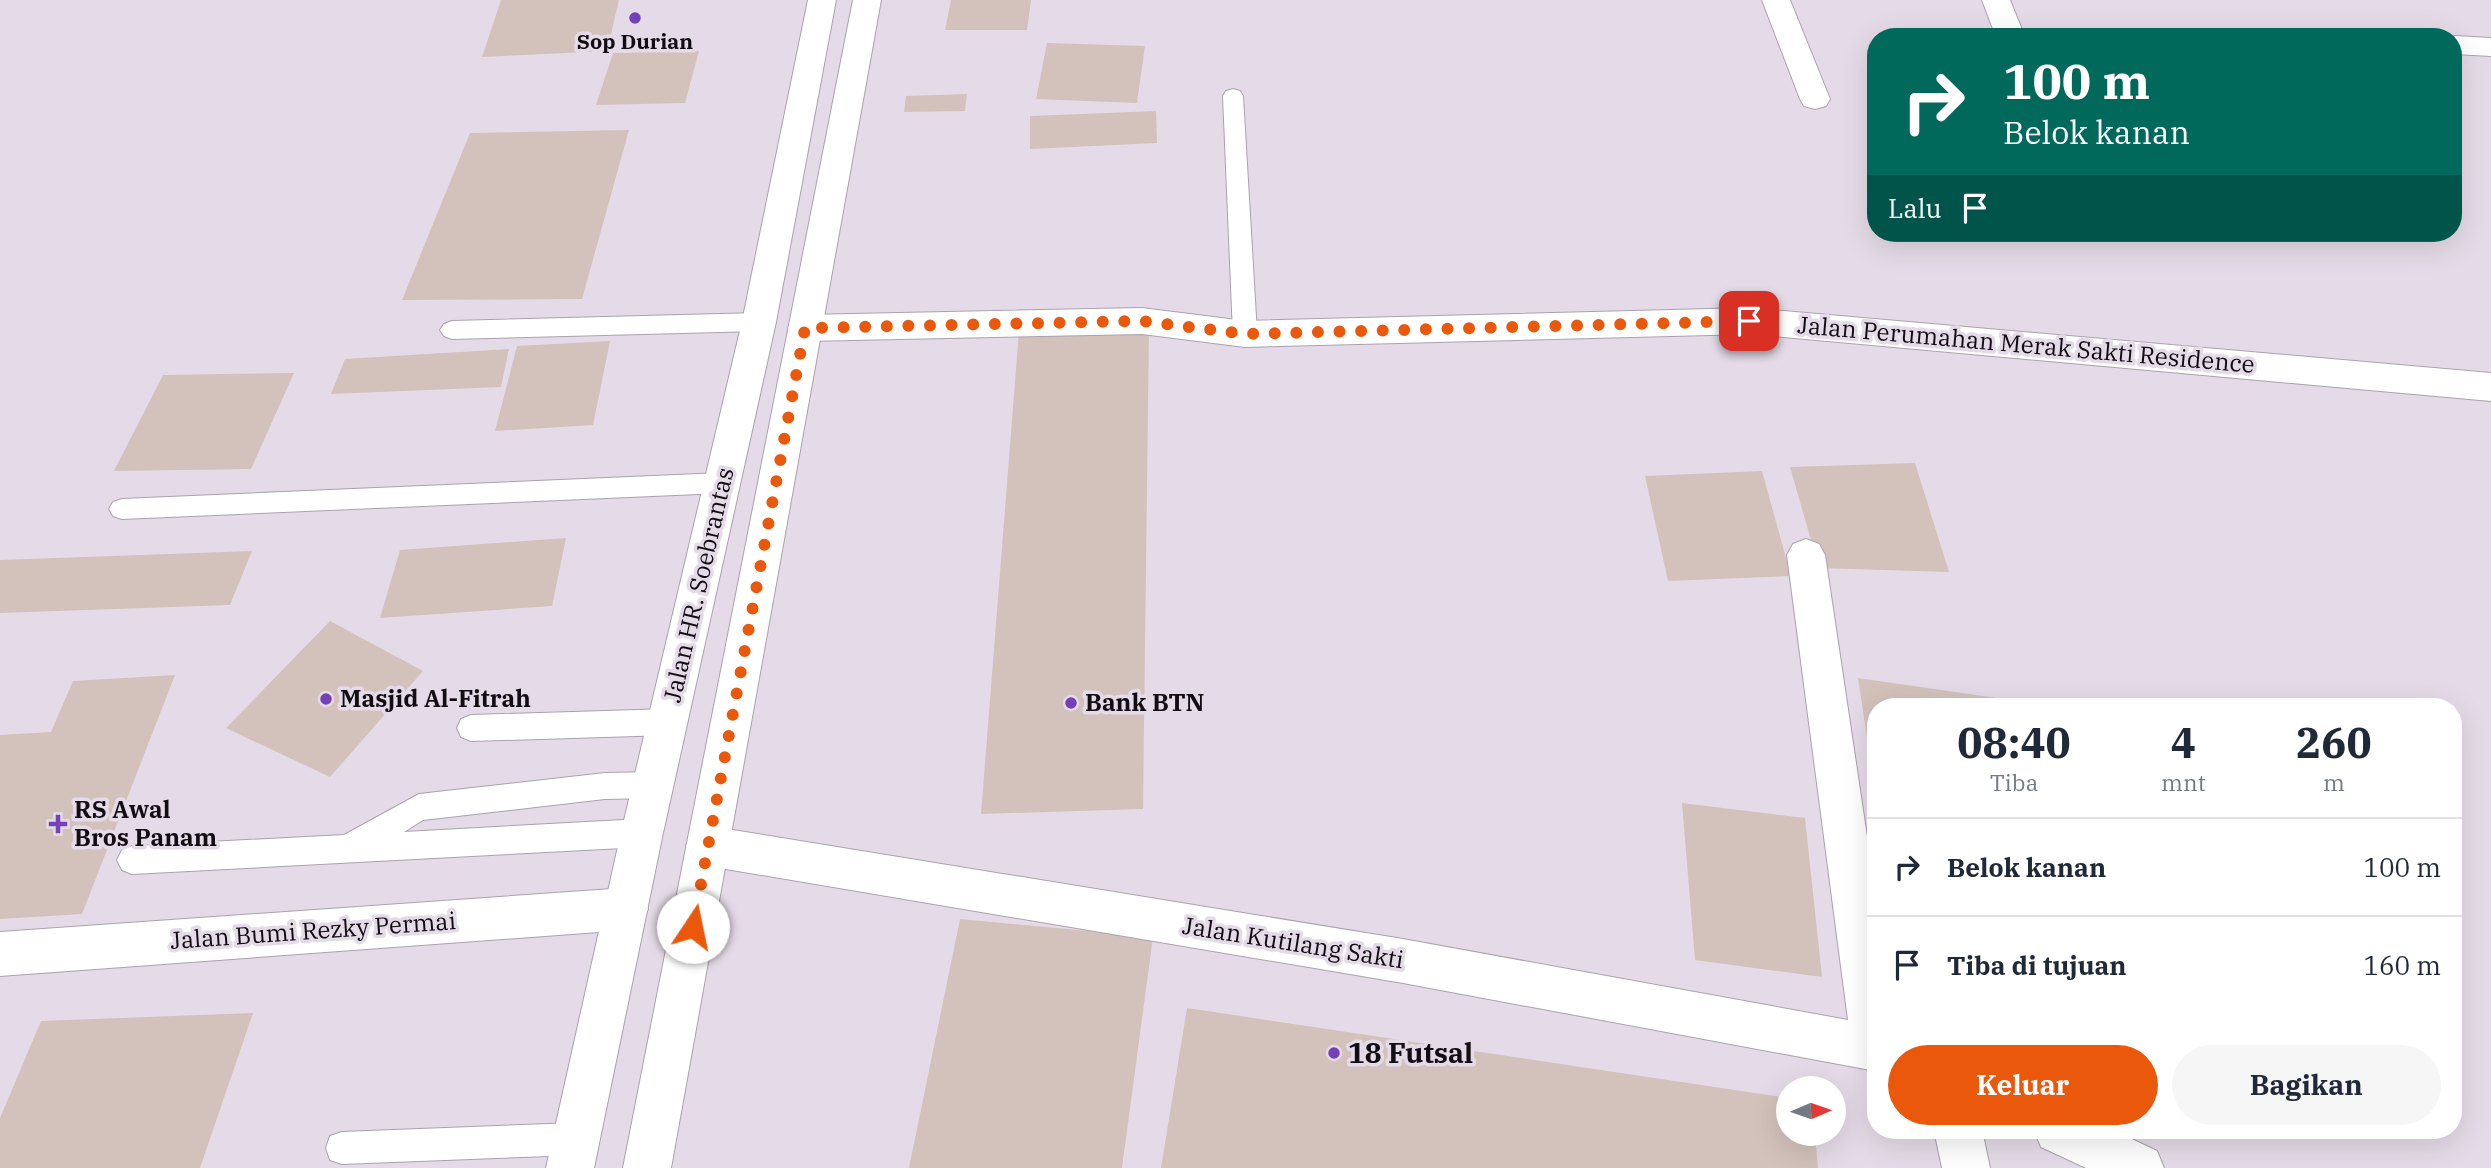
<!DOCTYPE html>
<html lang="id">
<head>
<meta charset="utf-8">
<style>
	body { margin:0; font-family:"IBM Plex Serif",serif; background:#f6f6f7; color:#1f2937; height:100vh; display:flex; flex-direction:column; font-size:26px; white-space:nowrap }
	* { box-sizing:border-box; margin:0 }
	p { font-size:23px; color:#747a83 }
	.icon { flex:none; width:38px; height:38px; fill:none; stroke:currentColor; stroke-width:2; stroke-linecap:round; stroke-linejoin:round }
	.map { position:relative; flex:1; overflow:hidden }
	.sheet { position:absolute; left:1867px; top:698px; width:595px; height:441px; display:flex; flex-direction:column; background:#fff; border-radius:28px; box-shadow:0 7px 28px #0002 }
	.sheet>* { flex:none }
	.hud { position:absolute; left:1867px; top:28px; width:595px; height:214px; border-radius:28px; box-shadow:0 7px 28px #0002; background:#00695c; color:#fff; overflow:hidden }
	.needle { width:46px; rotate:88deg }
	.fabs { position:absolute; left:1776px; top:1076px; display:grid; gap:14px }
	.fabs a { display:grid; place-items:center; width:70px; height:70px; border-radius:50%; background:#fff; box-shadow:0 7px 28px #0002; font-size:35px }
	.pin { position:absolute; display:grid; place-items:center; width:60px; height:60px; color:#fff; margin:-30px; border-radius:14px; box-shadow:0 4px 10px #0006 }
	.me { position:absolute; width:77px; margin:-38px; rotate:11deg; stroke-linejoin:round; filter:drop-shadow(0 0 5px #0008) }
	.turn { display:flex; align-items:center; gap:24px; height:147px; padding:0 21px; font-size:32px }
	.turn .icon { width:91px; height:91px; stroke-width:2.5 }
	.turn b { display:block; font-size:49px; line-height:60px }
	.then { display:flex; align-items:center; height:66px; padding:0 21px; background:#0003; gap:14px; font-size:26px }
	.eta { display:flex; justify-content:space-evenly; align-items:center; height:119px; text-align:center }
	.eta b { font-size:42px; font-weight:700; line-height:49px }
	.primary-button { display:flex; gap:14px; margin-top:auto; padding:14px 21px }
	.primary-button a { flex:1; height:80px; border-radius:42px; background:#ea580c; color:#fff; font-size:28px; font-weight:700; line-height:80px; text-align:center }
	.primary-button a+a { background:#f6f6f7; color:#1f2937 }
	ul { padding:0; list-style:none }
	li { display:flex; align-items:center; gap:21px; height:98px; padding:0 21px; border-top:2px solid #e0e1e3 }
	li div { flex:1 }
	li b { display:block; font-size:26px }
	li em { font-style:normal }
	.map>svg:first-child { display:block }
</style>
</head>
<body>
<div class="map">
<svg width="2491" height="1168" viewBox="0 0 2491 1168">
	<rect width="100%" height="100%" fill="#e5dbe8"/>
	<g fill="#d3c2bb">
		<path d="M501,0H619L607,51L482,57Z"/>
		<path d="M951,0H1031L1027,30H945Z"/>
		<path d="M1047,43L1145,46L1137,103L1036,99Z"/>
		<path d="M699,51L685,103L596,105L613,53Z"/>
		<path d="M967,94L965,111L904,112L906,96Z"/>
		<path d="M1156,111L1157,143L1030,149V116Z"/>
		<path d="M629,130L582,299L402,300L470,133Z"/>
		<path d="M1149,328L1143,809L981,814L1019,331Z"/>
		<path d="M610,341L593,425L495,431L517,346Z"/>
		<path d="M509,349L501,387L331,394L345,359Z"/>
		<path d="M294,373L251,469L114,471L163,375Z"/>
		<path d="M1915,463L1949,572L1819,568L1790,467Z"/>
		<path d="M1762,471L1791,576L1668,581L1645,476Z"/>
		<path d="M566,538L552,606L380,618L400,550Z"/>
		<path d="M252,551L230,605L0,613V560Z"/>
		<path d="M330,621L423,671L330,777L226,728Z"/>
		<path d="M175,675L82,914L0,919V735L51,732L73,681Z"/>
		<path d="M1858,678L1997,698L1999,707H1876L1874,783Z"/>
		<path d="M1682,803L1805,818L1822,977L1695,960Z"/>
		<path d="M960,919L1153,937L1122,1168H909Z"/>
		<path d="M1187,1008L1788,1098V1134H1815L1818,1168H1161Z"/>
		<path d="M253,1013L200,1168H0V1118L41,1021Z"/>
	</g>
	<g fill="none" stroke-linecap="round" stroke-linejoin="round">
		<defs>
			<g id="service">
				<path d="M1233,89L1240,91L1243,96L1257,334L1253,340L1245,343L1237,340L1233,334L1223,96L1226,91Z"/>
				<path d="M759,313L767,316L771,322L767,328L759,331L452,339L444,336L440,330L444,324L452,321Z"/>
				<path d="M722,473L731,476L735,483L731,490L722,493L122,519L113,516L109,509L113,502L122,499Z"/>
				<path d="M669,709L679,713L683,722L679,731L669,735L471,741L461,737L457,728L461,719L471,715Z"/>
				<path d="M654,772L664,776L668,785L664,794L654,798L605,799L423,820L404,832L642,819L652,823L657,833L652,843L642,847L132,874L122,870L117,860L122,850L132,846L344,835L419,794L605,773Z"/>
				<path d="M576,1123L588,1127L592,1139L588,1151L576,1155L342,1164L330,1160L326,1148L330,1136L342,1132Z"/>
			</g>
			<g id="minor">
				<path d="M1762,0H1790L1830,99L1826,106L1815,109L1804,106L1800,99Z"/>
				<path d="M1982,0H2010L2025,37H1996Z"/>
				<path d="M2455,36L2491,38V56L2454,54V37H2451Z"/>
				<path d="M1142,308L1245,321L1750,308L2491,373V401L1750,334L1245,347L1142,334L805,341L793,337L788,328L793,319L805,315Z"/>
				<path d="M1806,539L1819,544L1825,555L1876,897V1071L1403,983L708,866L693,860L686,846L693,832L708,826L1403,939L1848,1020L1787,555L1793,544Z"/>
				<path d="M626,888L642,894L648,909L642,924L626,930L0,976V932Z"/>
				<path d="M1934,1130H1982L1990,1168H1942Z"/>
				<path d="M2034,1130H2113L2157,1151L2164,1168H2086L2041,1147Z"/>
			</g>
			<g id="primary">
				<path d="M808,0H836L776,322L663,833L594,1168H546L621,833L742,322Z"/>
				<path d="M853,0H881L671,1168H623Z"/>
			</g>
		</defs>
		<use href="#service" stroke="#aba1ae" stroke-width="2"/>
		<use href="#minor" stroke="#aba1ae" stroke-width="2"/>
		<use href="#primary" stroke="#aba1ae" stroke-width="2"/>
		<use href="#service" fill="#fff" fill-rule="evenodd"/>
		<use href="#minor" fill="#fff" fill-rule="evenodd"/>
		<use href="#primary" fill="#fff" fill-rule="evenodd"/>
	</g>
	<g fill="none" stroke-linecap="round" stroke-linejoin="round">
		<path stroke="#ea580c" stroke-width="12" stroke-dasharray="0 21.6" d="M693,927L805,328L1142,321L1245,334L1749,321"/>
	</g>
	<g fill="#7441b9" stroke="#e5dbe8" stroke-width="2.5">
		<circle cx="635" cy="18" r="7"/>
		<circle cx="326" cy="699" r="7"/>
		<circle cx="1071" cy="703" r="7"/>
		<path d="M54.5 813.5h7v7h7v7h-7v7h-7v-7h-7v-7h7z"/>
		<circle cx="1334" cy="1053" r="7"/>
	</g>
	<g text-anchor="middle" stroke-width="7" stroke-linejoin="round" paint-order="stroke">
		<g font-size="21" font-weight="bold" fill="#110d12" stroke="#e5dbe8">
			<text x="635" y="49">Sop Durian</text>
		</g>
		<g font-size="24" fill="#110d12" stroke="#e5dbe8">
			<text transform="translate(2026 345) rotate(5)" y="8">Jalan Perumahan Merak Sakti Residence</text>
			<text transform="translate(699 585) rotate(-77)" y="8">Jalan HR. Soebrantas</text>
			<text transform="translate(313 931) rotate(-4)" y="8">Jalan Bumi Rezky Permai</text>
			<text transform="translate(1293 943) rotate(9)" y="8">Jalan Kutilang Sakti</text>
		</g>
		<g font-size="24" font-weight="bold" fill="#110d12" stroke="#e5dbe8" text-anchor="start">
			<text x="340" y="707">Masjid Al-Fitrah</text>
			<text x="1085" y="711">Bank BTN</text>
			<text x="74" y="818">RS Awal<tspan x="74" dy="28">Bros Panam</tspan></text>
		</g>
		<g font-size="28" font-weight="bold" fill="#110d12" stroke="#e5dbe8" text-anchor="start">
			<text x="1348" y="1063">18 Futsal</text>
		</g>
	</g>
</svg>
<div class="fabs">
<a><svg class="needle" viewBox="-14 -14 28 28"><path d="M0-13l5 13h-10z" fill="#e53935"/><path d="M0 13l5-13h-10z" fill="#747a83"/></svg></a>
</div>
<div class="pin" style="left:1749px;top:321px;background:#d93025"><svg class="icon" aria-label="arrive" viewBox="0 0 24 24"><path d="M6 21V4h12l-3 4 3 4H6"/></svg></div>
<svg class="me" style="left:693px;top:927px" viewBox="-20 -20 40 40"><circle r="19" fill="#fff"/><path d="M0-13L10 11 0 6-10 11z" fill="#ea580c"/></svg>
<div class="hud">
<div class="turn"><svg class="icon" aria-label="right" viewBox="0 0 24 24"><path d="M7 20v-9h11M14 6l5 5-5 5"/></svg><div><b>100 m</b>Belok kanan</div></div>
<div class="then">Lalu<svg class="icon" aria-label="arrive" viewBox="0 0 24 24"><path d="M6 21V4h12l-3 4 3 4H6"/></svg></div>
</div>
<section class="sheet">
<div class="eta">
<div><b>08:40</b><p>Tiba</p></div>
<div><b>4</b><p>mnt</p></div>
<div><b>260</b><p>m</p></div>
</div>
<ul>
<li><svg class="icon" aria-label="right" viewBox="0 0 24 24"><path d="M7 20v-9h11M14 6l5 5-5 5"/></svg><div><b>Belok kanan</b></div><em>100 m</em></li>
<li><svg class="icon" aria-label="arrive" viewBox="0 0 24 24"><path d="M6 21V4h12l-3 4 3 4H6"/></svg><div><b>Tiba di tujuan</b></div><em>160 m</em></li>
</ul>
<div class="primary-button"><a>Keluar</a><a>Bagikan</a></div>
</section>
</div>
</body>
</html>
